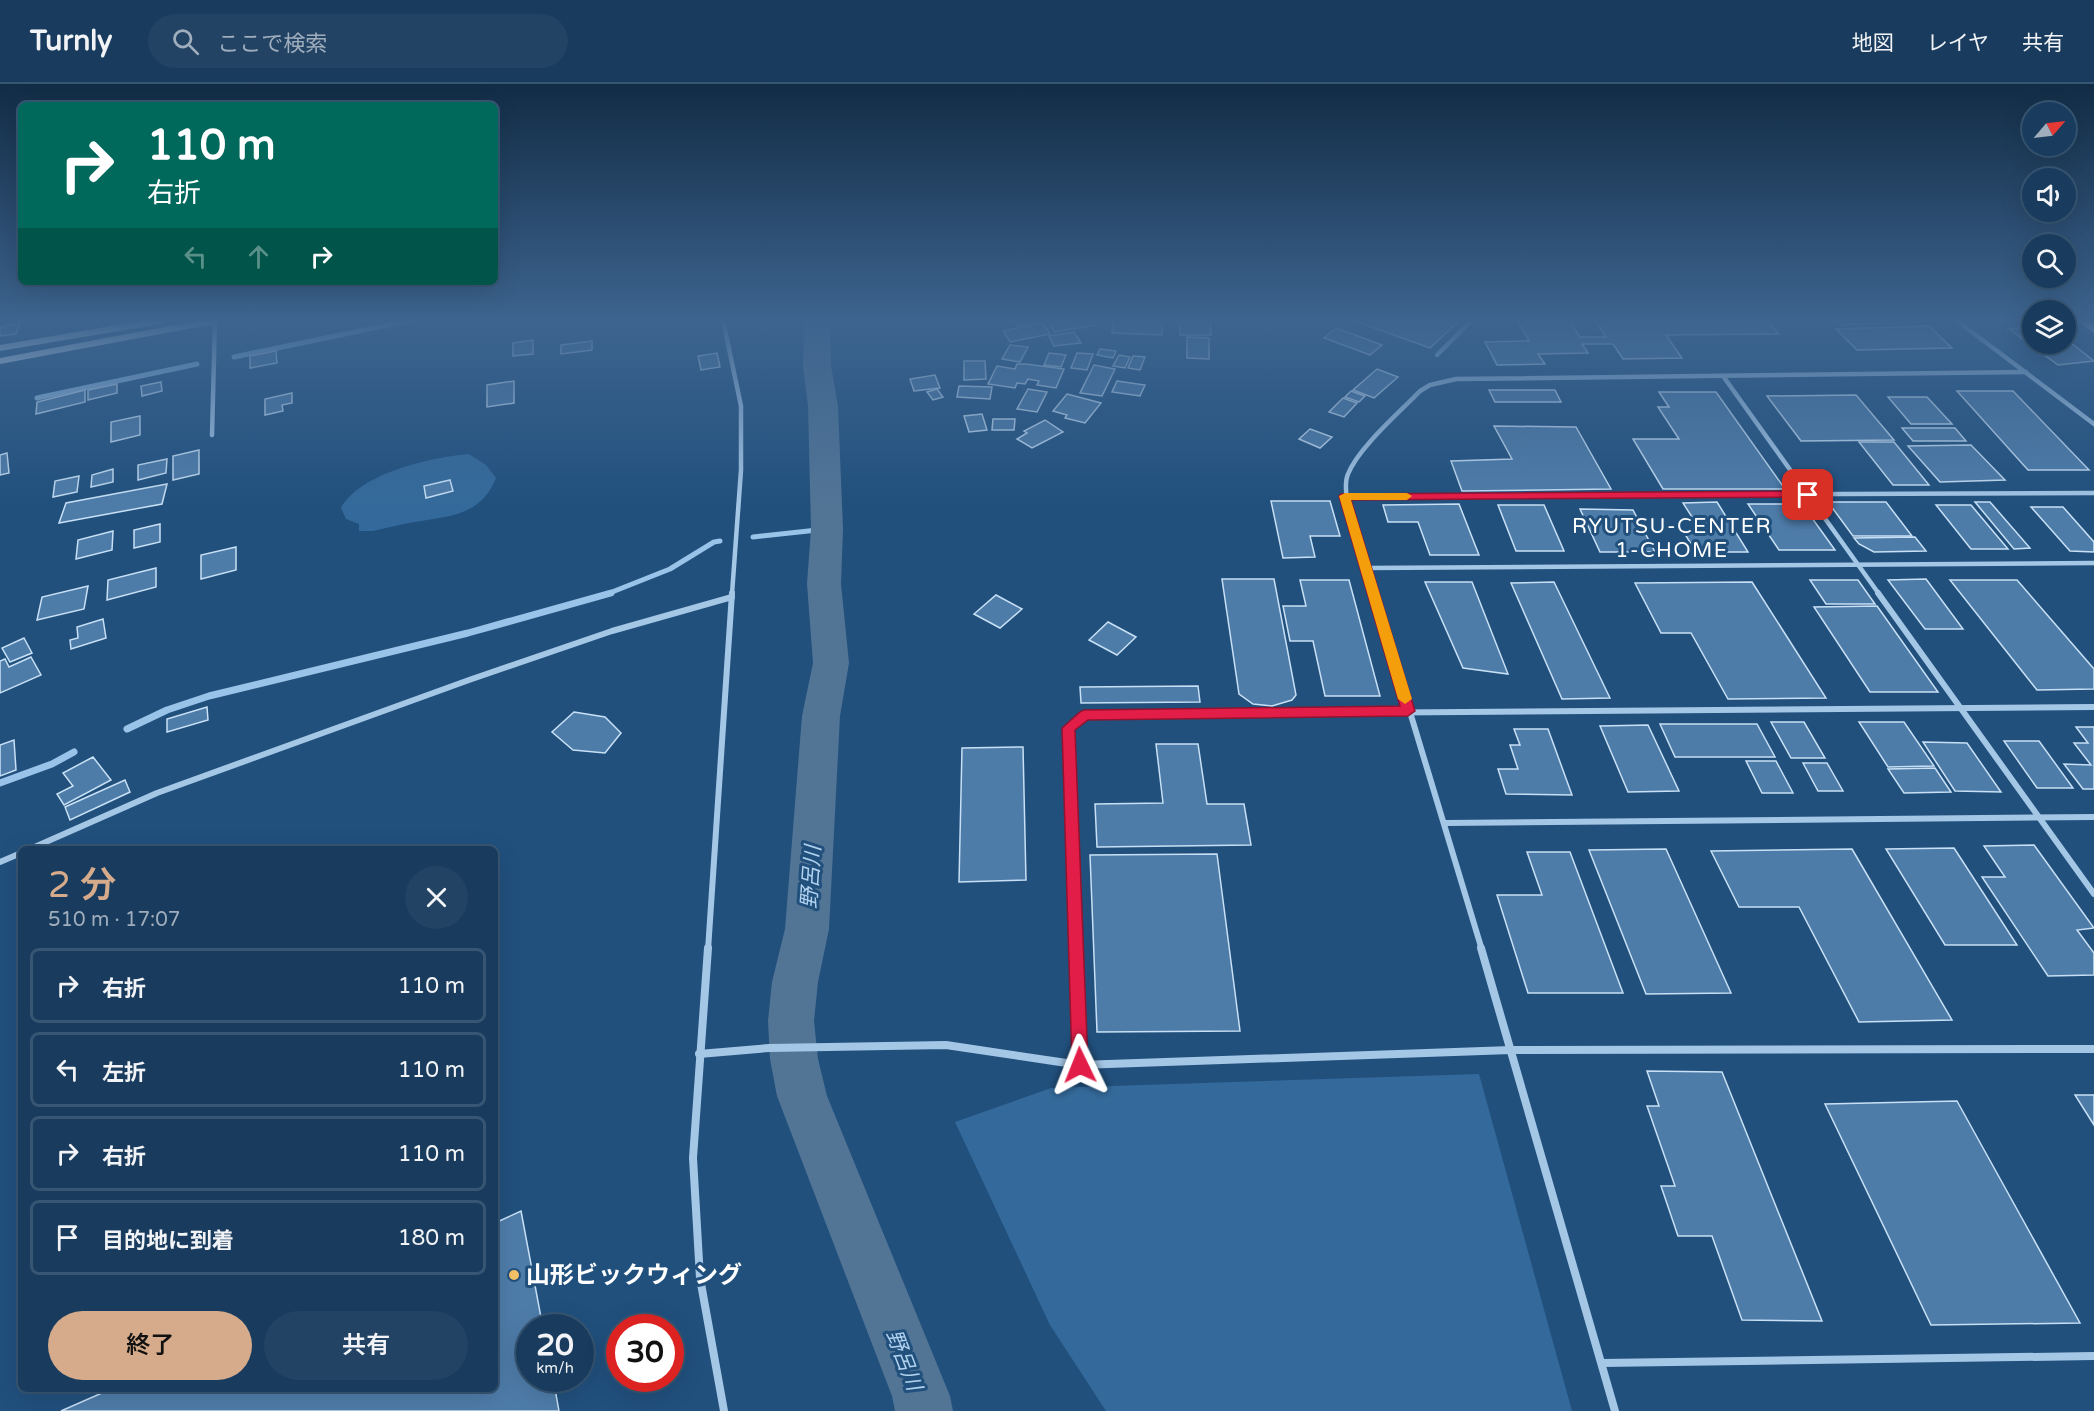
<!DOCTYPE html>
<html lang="ja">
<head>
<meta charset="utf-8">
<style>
	body { margin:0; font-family:"Varela Round","Noto Sans JP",sans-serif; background:#224364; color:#f1f3f6; height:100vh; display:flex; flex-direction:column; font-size:22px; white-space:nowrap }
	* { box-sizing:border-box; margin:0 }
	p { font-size:20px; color:#9fadbc }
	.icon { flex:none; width:33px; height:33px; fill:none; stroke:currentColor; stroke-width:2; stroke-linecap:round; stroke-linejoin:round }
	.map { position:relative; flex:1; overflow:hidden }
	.sheet { position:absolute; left:18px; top:762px; width:480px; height:546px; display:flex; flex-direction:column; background:#193c5e; border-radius:9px; box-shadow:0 6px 24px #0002,0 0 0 2px #375673 }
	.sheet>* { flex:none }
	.banner { position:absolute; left:18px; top:18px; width:480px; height:183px; border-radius:9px; box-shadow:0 6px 24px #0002,0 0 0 2px #375673; background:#00695c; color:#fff; overflow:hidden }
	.needle { width:39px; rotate:62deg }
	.controls { position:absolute; left:2022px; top:18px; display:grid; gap:12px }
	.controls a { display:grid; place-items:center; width:54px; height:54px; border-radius:50%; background:#193c5e; box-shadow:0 6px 24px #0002,0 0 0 2px #375673; font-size:30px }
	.speed { position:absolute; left:516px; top:1230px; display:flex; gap:12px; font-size:30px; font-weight:700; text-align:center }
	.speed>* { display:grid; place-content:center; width:78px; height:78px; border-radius:50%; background:#193c5e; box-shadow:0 6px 24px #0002,0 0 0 2px #375673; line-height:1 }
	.speed small { font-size:15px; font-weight:400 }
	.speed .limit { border:9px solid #d22; background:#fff; color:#111 }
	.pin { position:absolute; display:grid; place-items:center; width:51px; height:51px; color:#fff; margin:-26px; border-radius:12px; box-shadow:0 3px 9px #0006 }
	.me { position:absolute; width:66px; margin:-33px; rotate:358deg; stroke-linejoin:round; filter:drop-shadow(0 0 4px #0008) }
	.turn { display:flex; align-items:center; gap:21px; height:126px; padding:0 30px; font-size:27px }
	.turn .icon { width:78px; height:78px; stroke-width:2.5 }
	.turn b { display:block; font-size:42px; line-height:51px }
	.lanes { display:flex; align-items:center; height:57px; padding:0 30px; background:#0003; justify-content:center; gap:30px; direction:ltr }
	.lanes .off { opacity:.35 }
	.round { display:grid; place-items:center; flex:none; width:63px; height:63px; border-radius:32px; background:#224364 }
	.head { display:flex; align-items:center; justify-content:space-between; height:102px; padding:0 30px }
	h1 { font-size:36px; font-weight:600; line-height:45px; color:#d6ab8b }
	.cta { display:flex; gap:12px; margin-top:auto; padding:12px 30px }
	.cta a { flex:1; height:69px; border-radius:36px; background:#d6ab8b; color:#111; font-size:24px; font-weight:600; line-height:69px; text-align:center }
	.cta a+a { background:#224364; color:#f1f3f6 }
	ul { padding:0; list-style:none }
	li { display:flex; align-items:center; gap:18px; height:75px; margin:0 12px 9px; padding:0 18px; border:3px solid #375673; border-radius:9px }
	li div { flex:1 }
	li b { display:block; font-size:22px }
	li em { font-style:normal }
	header { display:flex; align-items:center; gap:36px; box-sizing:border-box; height:84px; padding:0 30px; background:#193c5e; border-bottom:2px solid #375673 }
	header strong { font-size:28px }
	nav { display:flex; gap:33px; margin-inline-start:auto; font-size:21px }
	.search { width:420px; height:54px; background:#224364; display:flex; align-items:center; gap:15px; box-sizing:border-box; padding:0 21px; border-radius:33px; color:#9fadbc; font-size:22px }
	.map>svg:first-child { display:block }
</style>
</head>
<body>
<header>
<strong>Turnly</strong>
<div class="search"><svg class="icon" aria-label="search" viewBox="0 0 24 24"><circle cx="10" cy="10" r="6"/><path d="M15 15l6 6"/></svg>ここで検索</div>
<nav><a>地図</a><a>レイヤ</a><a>共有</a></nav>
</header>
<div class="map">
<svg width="2094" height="1327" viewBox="0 0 2094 1327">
	<rect width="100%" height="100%" fill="#21507d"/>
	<g fill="#346a9b">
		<path d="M469,370L486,381L496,394C481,432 449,432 415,438C401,440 387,444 373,447H359V440L346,435L341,424C360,389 432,373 469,370Z"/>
		<path d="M1479,990L1572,1327H1106L1050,1241L955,1038L1051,1004Z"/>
	</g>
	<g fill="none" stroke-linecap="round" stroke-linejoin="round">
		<g stroke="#99c3e8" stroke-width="5">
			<path d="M234,273L412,236"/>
			<path d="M37,314L197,280"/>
			<path d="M753,453L827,445"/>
			<path d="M607,510L670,485L714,458L720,457"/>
		</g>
		<g stroke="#99c3e8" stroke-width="7">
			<path d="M127,645L167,626L209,612L468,549L611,509"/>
			<path d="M0,699L52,680L74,668"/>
		</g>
		<path fill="#527596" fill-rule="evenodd" d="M804,236H830L831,282L838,322L843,445L841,500L849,579L840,632L829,845L818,898L814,937L818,975L827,1012L950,1312L953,1327H895L892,1312L777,1012L770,975L768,937L772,898L785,845L802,632L813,579L807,500L811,445L808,322L803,282Z"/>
	</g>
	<g fill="#4e7ca9" stroke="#c8e0f5" stroke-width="1.5">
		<path d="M1014,236H1042L1043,237L1018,242Z"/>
		<path d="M1048,236H1093L1096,241L1054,248Z"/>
		<path d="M1352,236H1460L1430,264Z"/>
		<path d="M1517,236H1569L1580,253H1606L1595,236H1767L1779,250L1666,251L1682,274L1623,275L1613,260H1582L1588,269L1538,270L1545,280L1497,281L1485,258L1529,257Z"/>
		<path d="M1837,236H1900L1903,239L1841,241Z"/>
		<path d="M1113,237L1162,239V251L1112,249Z"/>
		<path d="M1179,237L1210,238L1211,251H1180Z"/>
		<path d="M20,239L16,250L0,252V243Z"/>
		<path d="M1043,239L1050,250L1010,258L1003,247Z"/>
		<path d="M1929,242L1952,264L1857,266L1836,245Z"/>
		<path d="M2032,242V260H2066V255L2094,277L2058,281L2009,245Z"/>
		<path d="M1336,244L1382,261L1370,271L1324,254Z"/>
		<path d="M1074,248L1081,259L1054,262L1049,252Z"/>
		<path d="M1187,253L1209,254V275L1187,274Z"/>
		<path d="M533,256V270L513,272V259Z"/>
		<path d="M592,257V266L561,270V261Z"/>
		<path d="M1010,261L1028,263L1020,278L1002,275Z"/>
		<path d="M1100,265L1116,267L1113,274L1097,271Z"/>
		<path d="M276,267L277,279L250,284V272Z"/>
		<path d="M717,269L720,283L701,286L698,272Z"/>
		<path d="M1049,269L1066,271L1061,283L1044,281Z"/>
		<path d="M1077,269L1093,270L1087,286L1071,284Z"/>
		<path d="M1119,271L1130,273L1125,284L1113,282Z"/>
		<path d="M1133,272L1145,273L1140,286L1128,284Z"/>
		<path d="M964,277H985L986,295L964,296Z"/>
		<path d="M1017,280H1026L1064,285L1056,304L1037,301L1039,297L1028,295L1025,300L1017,299L1015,304L988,300L997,282L1015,285Z"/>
		<path d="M1094,281L1115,285L1102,312L1080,309Z"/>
		<path d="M1377,285L1398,293L1374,314L1353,306Z"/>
		<path d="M935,291L940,304L914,307L910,295Z"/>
		<path d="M514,297V319L487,323V301Z"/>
		<path d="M1117,297L1145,301L1140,312L1112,308Z"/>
		<path d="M161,298L162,307L142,312L141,302Z"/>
		<path d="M117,300V309L88,316V306Z"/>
		<path d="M959,302L992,303L990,315L957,313Z"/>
		<path d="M937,305L943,313L933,316L927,308Z"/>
		<path d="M1028,305L1047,308L1037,328L1017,325Z"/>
		<path d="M85,306V318L36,330L37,318Z"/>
		<path d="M1489,306H1555L1561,318H1495Z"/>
		<path d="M1351,307L1365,312L1359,318L1345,313Z"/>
		<path d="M1957,307H2013L2089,386H2028Z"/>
		<path d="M1659,308H1716L1785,405H1663L1633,355H1679L1658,323H1669Z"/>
		<path d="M292,309V319L282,321L283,327L265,331V315Z"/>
		<path d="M1067,310L1101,319L1085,339L1065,334L1067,331L1053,327Z"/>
		<path d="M1856,311L1894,356L1801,357L1767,312Z"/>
		<path d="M1888,313H1927L1952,340H1911Z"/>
		<path d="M1343,314L1357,319L1344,333L1329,328Z"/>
		<path d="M982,330L987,346L969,348L964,332Z"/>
		<path d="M140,332V351L111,358V338Z"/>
		<path d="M993,335H1015L1014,346H992Z"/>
		<path d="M1045,336L1063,348L1032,364L1017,355L1027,349L1024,347Z"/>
		<path d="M1494,342L1576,343L1611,405L1462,407L1451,377L1512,375Z"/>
		<path d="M1902,344H1955L1966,357H1913Z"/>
		<path d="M1310,345L1332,353L1320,364L1299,355Z"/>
		<path d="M1859,358H1894L1929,401H1893Z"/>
		<path d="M1971,361L2005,396L1940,398L1908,362Z"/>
		<path d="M199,366V390L173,396V372Z"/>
		<path d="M7,369L9,389L0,391V371Z"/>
		<path d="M167,375L166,389L138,396V381Z"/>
		<path d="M113,385V398L91,403L92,391Z"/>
		<path d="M79,392L77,408L53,413L55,397Z"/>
		<path d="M450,396L453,407L426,414L424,402Z"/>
		<path d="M167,400L162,420L59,439L66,419Z"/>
		<path d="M1271,417H1330L1340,452H1310L1315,473L1283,474Z"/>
		<path d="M1717,418L1748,468H1696L1683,447H1701L1683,419Z"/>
		<path d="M1828,418H1886L1912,452H1853Z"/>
		<path d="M1975,418H1990L2030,464L2014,465Z"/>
		<path d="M1459,420L1479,471H1430L1418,438H1388L1383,421Z"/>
		<path d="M1748,420H1802L1835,466H1779Z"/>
		<path d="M1498,421H1544L1564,467H1516Z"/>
		<path d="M1936,421H1971L2008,465H1971Z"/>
		<path d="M2031,423H2063L2094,458V468L2070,467Z"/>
		<path d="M1580,425L1633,426L1655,468H1600Z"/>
		<path d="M160,440V458L134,464V446Z"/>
		<path d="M113,447L112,466L76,475L78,456Z"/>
		<path d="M1915,453L1926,467L1874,468L1859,460L1854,454Z"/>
		<path d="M236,463V486L201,495V471Z"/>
		<path d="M156,484V503L107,516L108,496Z"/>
		<path d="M1222,495H1274L1296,611L1292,616L1272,622L1253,620L1239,610Z"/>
		<path d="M1926,495L1963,545H1925L1888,496Z"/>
		<path d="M1300,496H1349L1380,612H1325L1313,557H1290L1283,522H1306Z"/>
		<path d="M1810,496H1858L1875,520H1826Z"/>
		<path d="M1950,496H2017L2094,585V605L2037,606Z"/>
		<path d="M1425,498H1472L1508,590L1463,584Z"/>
		<path d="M1554,498L1610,614L1562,615L1511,499Z"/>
		<path d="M1752,498L1826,614L1728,615L1691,549H1661L1635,499Z"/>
		<path d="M88,502L84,525L37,536L42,513Z"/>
		<path d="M996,511L1022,525L1000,544L974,530Z"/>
		<path d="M1877,522L1938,608H1870L1814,523Z"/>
		<path d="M103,535L106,554L71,565L70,556L78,554L77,543Z"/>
		<path d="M1108,538L1136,553L1117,571L1089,556Z"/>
		<path d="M24,554L32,569L10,578L2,564Z"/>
		<path d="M31,573L41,591L0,609V577L5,575L9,583Z"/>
		<path d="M1198,602L1200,618L1081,619L1080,603Z"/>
		<path d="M207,623L208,636L167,648V635Z"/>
		<path d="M574,628L605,633L621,649L605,669L573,666L552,648Z"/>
		<path d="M1771,638H1804L1825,674H1791Z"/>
		<path d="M1859,638H1904L1934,682L1888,683Z"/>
		<path d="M1660,640H1757L1775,673H1675Z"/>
		<path d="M1648,641L1679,707L1628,708L1600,642Z"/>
		<path d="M2076,643H2094V705H2083L2064,680L2091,681L2074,659H2088Z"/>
		<path d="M1514,645H1548L1572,711L1506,710L1498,685H1518L1510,661H1520Z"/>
		<path d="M14,656L16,686L0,692V661Z"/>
		<path d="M2004,657H2039L2073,704H2037Z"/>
		<path d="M1923,658L1967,659L2001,708L1955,707Z"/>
		<path d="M1156,660H1198L1207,720H1244L1251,761L1097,763L1095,720L1163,719Z"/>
		<path d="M1023,663L1026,796L959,798L962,664Z"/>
		<path d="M93,673L111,696L64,721L57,710L73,702L63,689Z"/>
		<path d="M1746,677H1776L1793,709H1762Z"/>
		<path d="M1803,679H1827L1843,707H1818Z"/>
		<path d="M1935,684L1951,708L1904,709L1888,685Z"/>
		<path d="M125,696L130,708L70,736L65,723Z"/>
		<path d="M2034,761L2094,844L2077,846L2094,869V891L2048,892L1982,793H2005L1984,762Z"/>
		<path d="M1954,764L2017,861H1945L1886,765Z"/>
		<path d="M1666,765L1731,909L1646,910L1589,766Z"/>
		<path d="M1852,765L1952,936L1859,938L1799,823H1739L1711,767Z"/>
		<path d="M1527,768H1570L1623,909H1528L1497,811H1542Z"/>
		<path d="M1217,770L1240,947L1097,948L1090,771Z"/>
		<path d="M1647,987L1722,988L1822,1237L1742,1236L1712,1152H1678L1661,1102H1675L1647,1022H1659Z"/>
		<path d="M2075,1011H2094V1041Z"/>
		<path d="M1957,1017L2080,1239L1931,1241L1825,1020Z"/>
		<path d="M521,1127L543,1244H530V1294H553L559,1327H61L111,1305H495V1139Z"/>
	</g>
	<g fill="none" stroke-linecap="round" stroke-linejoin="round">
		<g stroke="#a5c7e6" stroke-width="4.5">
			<path d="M723,236L741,322V386L732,510"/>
			<path d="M1956,236L2094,340"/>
			<path d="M1437,271L1472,236"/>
			<path d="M1723,292L1879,510"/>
			<path d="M212,351L215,236"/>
			<path d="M1345,412L2094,409"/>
			<path d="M1366,484L2094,479"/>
			<path d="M1374,510C1367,485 1338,413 1348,390C1359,363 1399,329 1420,307L1430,301L1456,295L2026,288"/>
		</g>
		<g stroke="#a5c7e6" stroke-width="6">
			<path d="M1374,509L1482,866"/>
			<path d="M1878,509L2094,810"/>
			<path d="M1445,739L2094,733"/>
			<path d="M30,765L157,709L469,596L612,547L732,513"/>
			<path d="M0,778L21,769"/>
			<path d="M708,866L732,509"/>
			<path d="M1076,866L1069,644L1085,631L2094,623"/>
		</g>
		<g stroke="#a5c7e6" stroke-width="8">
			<path d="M708,864L693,1074L700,1194L724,1327"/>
			<path d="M1076,864L1080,981"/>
			<path d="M1481,864L1615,1327"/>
			<path d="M699,970L769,964L946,961L1080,981L1511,966L2094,965"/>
			<path d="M1602,1279L2094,1272"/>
		</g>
		<g fill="#e6f1fd" fill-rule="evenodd">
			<path d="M146,236L165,237L160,240L0,267V261Z"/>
			<path d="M201,236H224L219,239L0,280V274Z"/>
		</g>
		<path fill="#fff" fill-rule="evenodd" d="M2075,236H2089L2094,239V249Z"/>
	</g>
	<linearGradient id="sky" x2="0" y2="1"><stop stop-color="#122c45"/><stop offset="0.56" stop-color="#3d648f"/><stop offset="1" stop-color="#3d648f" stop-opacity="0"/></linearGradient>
	<rect width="2094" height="422" fill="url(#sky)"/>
	<path fill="#e11d48" stroke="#92132f" stroke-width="1.5" d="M1808,407L1813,411L1811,413L1351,416L1415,627L1408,632L1088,636L1075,646L1088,981L1086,986L1080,988L1074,986L1072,981L1062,644L1080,628L1084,626L1400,622L1339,412L1341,410Z"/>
	<path fill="#f59e0b" d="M1345,409H1407L1412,412L1407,416H1351L1412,615L1405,620L1398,615L1339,412Z"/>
	<circle fill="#f3c167" stroke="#21507d" stroke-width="2" cx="514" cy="1191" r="6"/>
	<g text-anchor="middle" stroke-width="6" stroke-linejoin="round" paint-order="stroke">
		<g font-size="21" letter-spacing="1.5" fill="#fff" stroke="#21507d">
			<text x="1672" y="449">RYUTSU-CENTER<tspan x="1672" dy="24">1-CHOME</tspan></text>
		</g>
		<g font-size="21" font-style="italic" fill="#b0d1ee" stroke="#21507d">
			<text transform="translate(811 793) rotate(-86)" y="7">野呂川</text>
			<text transform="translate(904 1276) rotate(69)" y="7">野呂川</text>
		</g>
		<g font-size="24" font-weight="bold" fill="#fff" stroke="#21507d" text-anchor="start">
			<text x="526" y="1199">山形ビックウィング</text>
		</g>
	</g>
</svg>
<div class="controls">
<a><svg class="needle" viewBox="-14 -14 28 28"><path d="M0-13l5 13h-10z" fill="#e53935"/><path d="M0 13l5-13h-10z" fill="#9fadbc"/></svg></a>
<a><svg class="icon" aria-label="sound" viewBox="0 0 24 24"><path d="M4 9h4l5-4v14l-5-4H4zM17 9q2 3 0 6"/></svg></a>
<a><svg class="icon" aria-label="search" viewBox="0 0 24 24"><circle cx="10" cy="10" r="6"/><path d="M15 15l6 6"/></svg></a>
<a><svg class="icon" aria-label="layers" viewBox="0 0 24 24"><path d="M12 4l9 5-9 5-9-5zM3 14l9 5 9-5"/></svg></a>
</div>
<div class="speed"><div>20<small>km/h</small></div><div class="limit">30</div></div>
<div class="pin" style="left:1808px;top:411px;background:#d93025"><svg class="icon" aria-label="arrive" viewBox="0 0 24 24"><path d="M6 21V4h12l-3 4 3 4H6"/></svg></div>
<svg class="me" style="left:1080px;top:981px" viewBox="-20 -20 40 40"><path d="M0-17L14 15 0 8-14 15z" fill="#e11d48" stroke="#fff" stroke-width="4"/></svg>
<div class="banner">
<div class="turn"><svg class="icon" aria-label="right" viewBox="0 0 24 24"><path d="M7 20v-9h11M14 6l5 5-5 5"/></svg><div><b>110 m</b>右折</div></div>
<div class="lanes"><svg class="icon off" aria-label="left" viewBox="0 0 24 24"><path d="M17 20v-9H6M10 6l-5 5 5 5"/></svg><svg class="icon off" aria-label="ahead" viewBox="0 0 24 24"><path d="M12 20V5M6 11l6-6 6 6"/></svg><svg class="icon" aria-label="right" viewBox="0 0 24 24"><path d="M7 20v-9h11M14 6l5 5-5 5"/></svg></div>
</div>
<section class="sheet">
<div class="head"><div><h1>2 分</h1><p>510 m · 17:07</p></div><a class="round"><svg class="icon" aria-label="close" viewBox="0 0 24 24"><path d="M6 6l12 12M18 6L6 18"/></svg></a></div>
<ul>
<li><svg class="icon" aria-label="right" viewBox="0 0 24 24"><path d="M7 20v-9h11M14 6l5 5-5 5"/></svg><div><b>右折</b></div><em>110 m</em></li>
<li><svg class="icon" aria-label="left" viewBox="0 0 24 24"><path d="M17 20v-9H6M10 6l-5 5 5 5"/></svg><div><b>左折</b></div><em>110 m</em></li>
<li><svg class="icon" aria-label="right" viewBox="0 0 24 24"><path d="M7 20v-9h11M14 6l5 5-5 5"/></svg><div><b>右折</b></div><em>110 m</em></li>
<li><svg class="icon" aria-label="arrive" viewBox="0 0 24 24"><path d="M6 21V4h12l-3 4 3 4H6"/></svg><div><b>目的地に到着</b></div><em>180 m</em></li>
</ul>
<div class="cta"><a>終了</a><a>共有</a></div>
</section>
</div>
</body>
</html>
